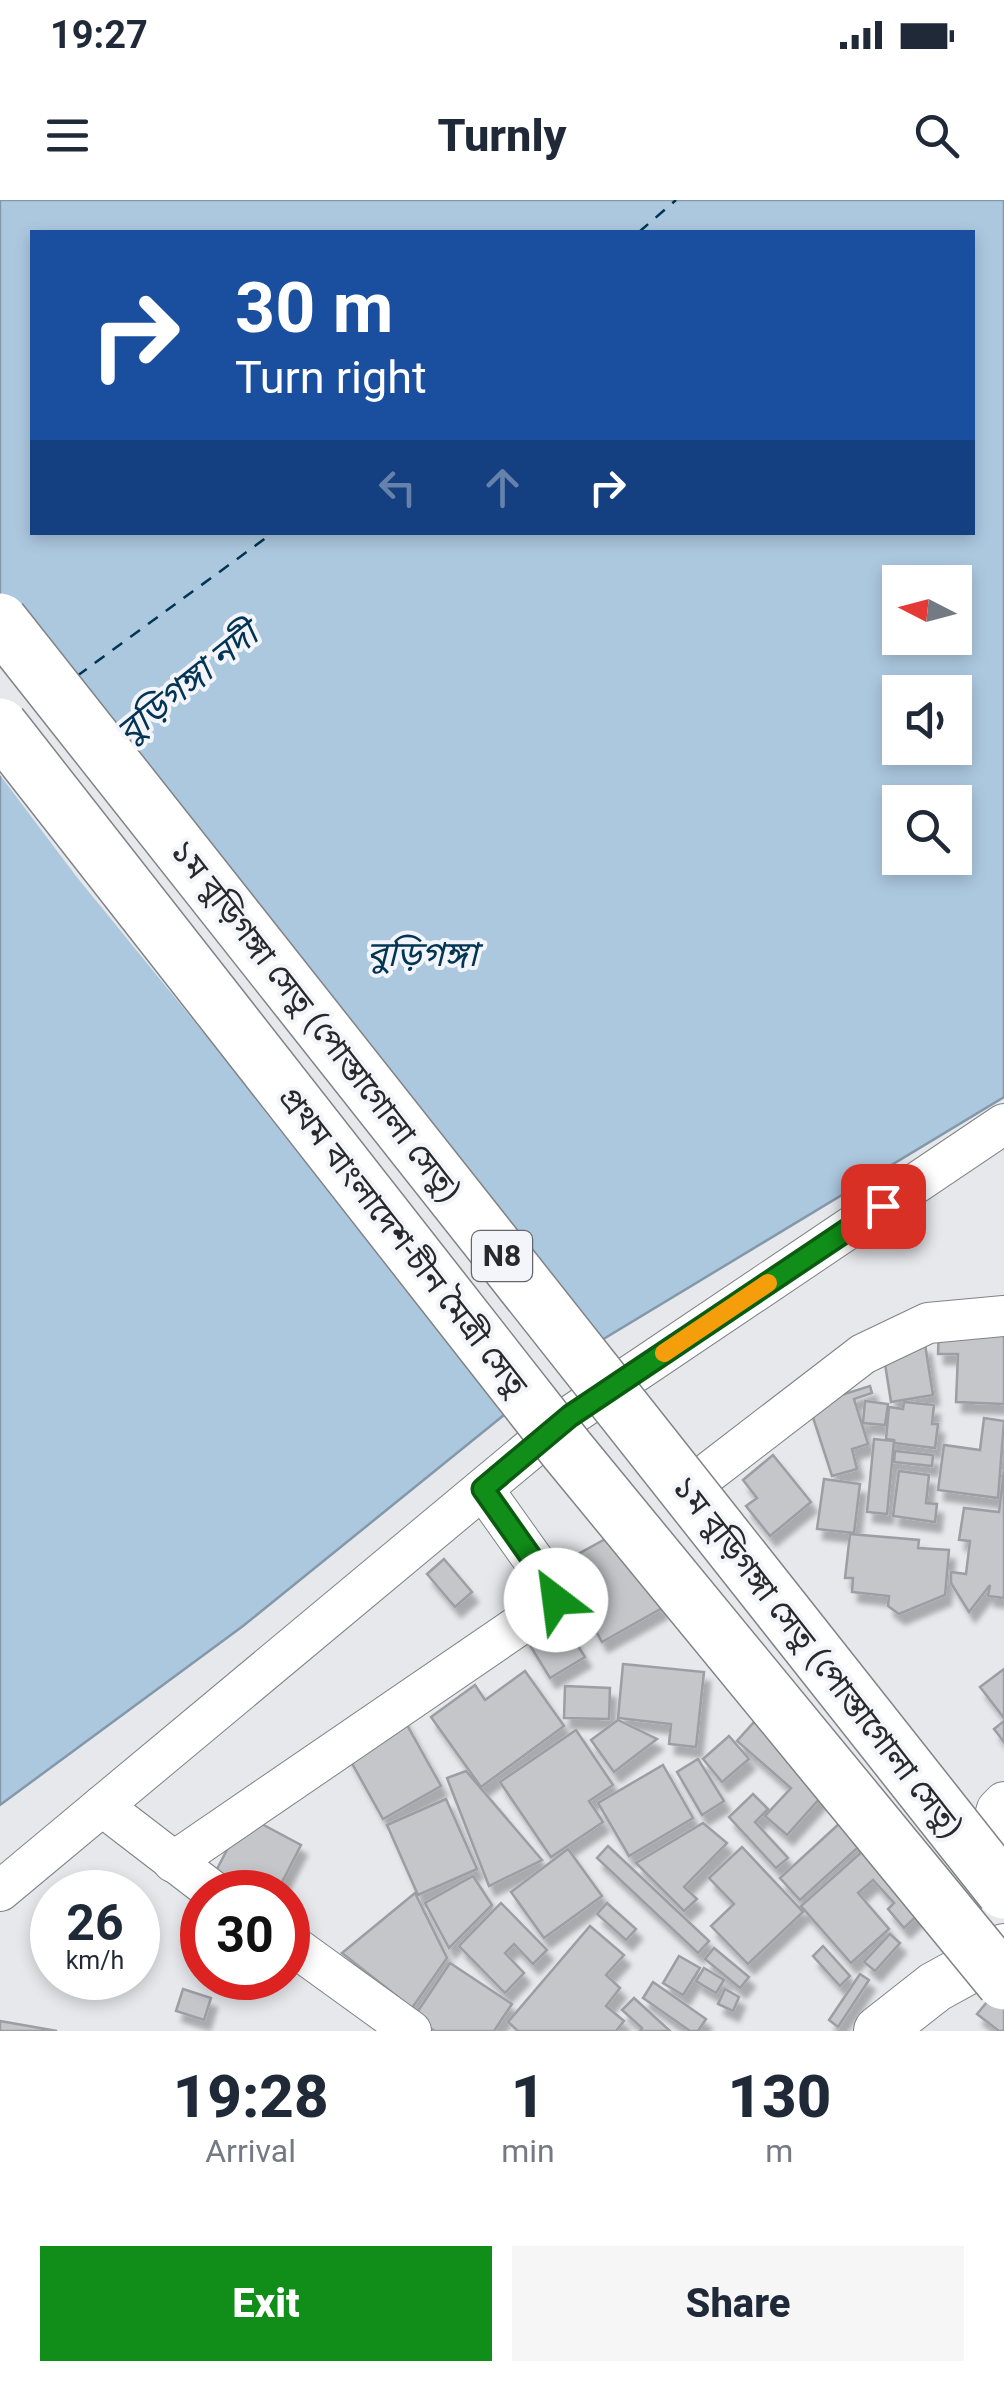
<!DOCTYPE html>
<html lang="en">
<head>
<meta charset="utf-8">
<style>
	body { margin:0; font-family:Roboto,"Noto Sans Bengali",sans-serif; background:#f6f6f7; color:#1f2937; height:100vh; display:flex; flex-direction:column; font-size:38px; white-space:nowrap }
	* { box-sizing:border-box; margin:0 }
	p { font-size:32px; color:#747a83 }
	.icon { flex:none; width:55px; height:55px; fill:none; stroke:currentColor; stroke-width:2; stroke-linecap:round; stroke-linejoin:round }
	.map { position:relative; height:1831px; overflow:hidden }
	.side { display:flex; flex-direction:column; background:#fff; flex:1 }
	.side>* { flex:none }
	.hud { position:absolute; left:30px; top:30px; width:945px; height:305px; border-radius:0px; box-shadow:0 5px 15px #0003; background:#1a4fa0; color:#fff; overflow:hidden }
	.needle { width:65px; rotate:276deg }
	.fabs { position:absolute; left:882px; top:365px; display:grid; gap:20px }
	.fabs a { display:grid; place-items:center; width:90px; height:90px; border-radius:0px; background:#fff; box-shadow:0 5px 15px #0003; font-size:50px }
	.speed { position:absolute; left:30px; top:1670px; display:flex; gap:20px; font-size:50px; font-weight:700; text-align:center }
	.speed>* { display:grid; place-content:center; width:130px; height:130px; border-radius:50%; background:#fff; box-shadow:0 5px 15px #0003; line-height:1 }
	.speed small { font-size:25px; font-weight:400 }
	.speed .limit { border:15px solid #d22; background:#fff; color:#111 }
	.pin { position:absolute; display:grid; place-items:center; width:85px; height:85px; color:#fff; margin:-42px; border-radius:20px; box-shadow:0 5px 15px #0006 }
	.me { position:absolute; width:110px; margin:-55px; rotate:330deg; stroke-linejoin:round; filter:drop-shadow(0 0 8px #0008) }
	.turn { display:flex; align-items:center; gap:35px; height:210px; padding:0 40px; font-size:45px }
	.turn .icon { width:130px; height:130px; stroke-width:2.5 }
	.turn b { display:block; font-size:70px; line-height:85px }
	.lanes { display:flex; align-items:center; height:95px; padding:0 40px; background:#0003; justify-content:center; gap:50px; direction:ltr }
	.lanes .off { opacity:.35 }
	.eta { display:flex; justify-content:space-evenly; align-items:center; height:170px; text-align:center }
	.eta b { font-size:60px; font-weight:800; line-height:70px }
	.button { display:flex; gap:20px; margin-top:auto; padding:20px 40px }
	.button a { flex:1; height:115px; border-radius:0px; background:#118d19; color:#fff; font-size:40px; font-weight:800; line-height:115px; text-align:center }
	.button a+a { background:#f6f6f7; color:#1f2937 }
	.status { display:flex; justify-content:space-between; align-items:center; height:70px; padding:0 50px; background:#fff; direction:ltr }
	.status svg { height:28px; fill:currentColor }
	header { display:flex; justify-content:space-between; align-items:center; height:130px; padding:0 40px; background:#fff; font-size:45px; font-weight:800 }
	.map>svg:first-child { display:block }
</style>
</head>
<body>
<div class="status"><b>19:27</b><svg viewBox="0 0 49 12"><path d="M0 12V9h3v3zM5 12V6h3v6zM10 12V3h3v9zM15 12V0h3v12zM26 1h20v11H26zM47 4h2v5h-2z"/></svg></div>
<header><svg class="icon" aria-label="menu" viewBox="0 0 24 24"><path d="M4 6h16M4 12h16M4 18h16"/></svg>Turnly<svg class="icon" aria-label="search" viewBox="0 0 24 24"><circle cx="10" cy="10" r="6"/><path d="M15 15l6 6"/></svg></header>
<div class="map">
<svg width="1004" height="1831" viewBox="0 0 1004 1831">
	<defs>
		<filter id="shadow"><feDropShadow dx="6" dy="10" stdDeviation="2.5" flood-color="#0004"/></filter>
	</defs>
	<rect width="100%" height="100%" fill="#e6e8ec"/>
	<path fill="#acc8df" stroke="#8498a9" stroke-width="2.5" fill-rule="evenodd" d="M0,0H1004V897L582,1152L243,1426L0,1605ZM32,32H972V332H32ZM900,382H955V438H900ZM900,492H955V548H900ZM900,602H955V658H900Z"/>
	<path fill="#e6e8ec" d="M0,427L574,1165L513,1213L76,676L0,575Z"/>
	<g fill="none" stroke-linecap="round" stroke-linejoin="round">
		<g stroke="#023453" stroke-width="2.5" stroke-dasharray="12 10" stroke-linecap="butt">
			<path d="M639,32L676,0"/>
			<path d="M77,476L274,332"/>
		</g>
	</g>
	<g fill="#c4c6ca" stroke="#9b9ea2" stroke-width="2.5" filter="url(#shadow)">
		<path d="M939,1128L1004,1131V1204L956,1202L958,1154H938Z"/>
		<path d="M925,1144L933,1195L891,1202L883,1151Z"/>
		<path d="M870,1186L872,1193L854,1199L868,1244L852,1249L857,1269L832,1276L809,1205Z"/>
		<path d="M865,1201L888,1204L885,1225L863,1223Z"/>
		<path d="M904,1202L934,1205L932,1224H938L935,1248L894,1243V1240L886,1239L889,1207L903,1209Z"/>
		<path d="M984,1218L1004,1221L998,1298L938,1290L944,1245L980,1250Z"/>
		<path d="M874,1239L894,1241L887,1314L867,1312Z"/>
		<path d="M895,1251L933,1255L932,1266L894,1262Z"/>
		<path d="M773,1255L811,1302L770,1336L746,1306L757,1298L743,1280Z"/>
		<path d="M899,1271L929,1275L926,1303L937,1304L935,1322L893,1316Z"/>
		<path d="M1004,1271V1398L988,1396L990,1385L969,1412L951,1383V1372L966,1374L970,1341L959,1340L964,1308L999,1312Z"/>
		<path d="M824,1279L860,1284L854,1333L817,1329Z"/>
		<path d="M620,1331L662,1408L602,1442L560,1364Z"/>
		<path d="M850,1334L919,1340L918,1348L949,1350L945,1395L899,1414L888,1406L889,1396L852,1392L853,1378H845Z"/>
		<path d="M444,1359L472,1392L455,1407L427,1374Z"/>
		<path d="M554,1408L585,1457L550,1478L520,1429Z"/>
		<path d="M623,1464L704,1472L696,1547L669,1544L671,1524L618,1518Z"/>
		<path d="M1004,1469V1518L980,1487Z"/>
		<path d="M525,1471L564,1526L481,1587L431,1517L475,1485L485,1500Z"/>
		<path d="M565,1486L610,1488L609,1519L564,1518Z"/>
		<path d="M402,1516L441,1586L383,1619L344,1549Z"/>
		<path d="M618,1520L657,1539L614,1572L591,1540Z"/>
		<path d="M1004,1521V1542L994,1529Z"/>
		<path d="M754,1522L829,1588L787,1635L765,1616L791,1588L737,1541Z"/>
		<path d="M576,1530L613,1585L589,1601L603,1622L551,1657L500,1582Z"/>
		<path d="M729,1536L749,1559L722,1582L703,1559Z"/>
		<path d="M698,1559L724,1601L702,1615L677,1572Z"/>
		<path d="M663,1565L693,1618L629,1656L598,1603Z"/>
		<path d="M466,1571L542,1660L489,1686L447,1578Z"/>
		<path d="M753,1594L768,1609L755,1622L788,1658L776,1668L729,1617Z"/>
		<path d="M446,1599L477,1669L418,1695L387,1625Z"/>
		<path d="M853,1611L865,1641L800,1700L780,1678Z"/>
		<path d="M245,1615L301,1645L277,1692H258L216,1671Z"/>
		<path d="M703,1623L727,1643L684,1687L697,1699L684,1711L636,1663Z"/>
		<path d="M608,1646L709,1741L698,1753L597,1658Z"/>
		<path d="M742,1647L803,1712L748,1764L711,1726L734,1704L709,1678Z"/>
		<path d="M568,1649L602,1696L544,1738L511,1692Z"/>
		<path d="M865,1649L921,1712L904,1728L888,1709L894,1703L873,1680L858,1693L889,1729L851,1763L801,1706Z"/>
		<path d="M473,1676L492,1705L449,1748L425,1703Z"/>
		<path d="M415,1693L447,1758L412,1808L342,1753Z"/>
		<path d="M501,1703L547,1750L533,1764L514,1744L505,1753L524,1773L505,1793L459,1746Z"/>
		<path d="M607,1703L636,1729L626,1740L597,1714Z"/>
		<path d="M590,1726L624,1755L606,1775L620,1788L606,1806L624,1821L616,1831H518L508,1822Z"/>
		<path d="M890,1734L900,1743L875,1771L864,1762Z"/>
		<path d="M823,1746L850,1776L840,1786L813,1756Z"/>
		<path d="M714,1748L749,1777L740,1788L705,1759Z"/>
		<path d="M679,1756L700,1768L683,1795L663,1783Z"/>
		<path d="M450,1763L512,1804L494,1831H435L414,1817Z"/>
		<path d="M704,1768L724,1780L716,1793L696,1781Z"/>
		<path d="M860,1774L869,1780L838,1827L829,1820Z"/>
		<path d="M653,1782L706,1819L698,1831H690L643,1798Z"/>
		<path d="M183,1789L211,1798L204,1820L176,1811Z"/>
		<path d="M725,1789L739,1797L733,1811L718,1804Z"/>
		<path d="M992,1796L1004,1805V1831H999L977,1814Z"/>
		<path d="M634,1798L670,1831H640L642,1828L622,1810Z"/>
		<path d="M0,1821L57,1831H0Z"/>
	</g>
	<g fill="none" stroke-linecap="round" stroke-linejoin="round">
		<defs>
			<g id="minor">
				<path d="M686,1290L863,1154L928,1123L1004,1116"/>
				<path d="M1004,1602L997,1609L994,1619L1004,1640"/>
				<path d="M102,1606L214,1692"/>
				<path d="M173,1662L556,1400L557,1393L483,1289"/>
				<path d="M0,1691L570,1216L1004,924"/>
				<path d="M288,1742L411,1831"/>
			</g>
			<path id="major" d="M879,1831L935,1787L1004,1749"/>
		</defs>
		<use href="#minor" stroke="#808386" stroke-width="42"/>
		<use href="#major" stroke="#808386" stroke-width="52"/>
		<use href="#minor" stroke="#fff" stroke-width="40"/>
		<use href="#major" stroke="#fff" stroke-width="50"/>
		<defs>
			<g id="highway-bridge">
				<path d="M0,421L1004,1691"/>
				<path d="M0,526L567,1250L1004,1782"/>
			</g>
		</defs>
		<use href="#highway-bridge" stroke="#808386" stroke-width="58" stroke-linecap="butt"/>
		<use href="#highway-bridge" stroke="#fff" stroke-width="55"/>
	</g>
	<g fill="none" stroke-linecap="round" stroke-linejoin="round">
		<defs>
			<path id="route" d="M556,1400L557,1394L483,1289L570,1216L883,1006"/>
		</defs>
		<use href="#route" stroke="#0b5c10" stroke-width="25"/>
		<use href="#route" stroke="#118d19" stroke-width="18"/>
		<path stroke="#f59e0b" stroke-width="18" d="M664,1153L768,1083"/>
	</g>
	<g text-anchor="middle" stroke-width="8" stroke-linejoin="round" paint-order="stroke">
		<rect fill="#f3f5fa" stroke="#656669" stroke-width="2.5" x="472" y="1031" width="60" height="50" rx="8"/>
		<g font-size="30" font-weight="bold" fill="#28292b">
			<text x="502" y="1066">N8</text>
		</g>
		<g font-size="32" fill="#28292b" stroke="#f3f5fa">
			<text transform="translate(316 821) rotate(52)" y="11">১ম বুড়িগঙ্গা সেতু (পোস্তাগোলা সেতু)</text>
			<text transform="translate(403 1041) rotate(52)" y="11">প্রথম বাংলাদেশ-চীন মৈত্রী সেতু</text>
			<text transform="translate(818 1457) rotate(52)" y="11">১ম বুড়িগঙ্গা সেতু (পোস্তাগোলা সেতু)</text>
		</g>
		<g font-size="35" font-style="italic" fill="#023453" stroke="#f3f5fa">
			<text transform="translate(187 483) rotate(-39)" y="12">বুড়িগঙ্গা নদী</text>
			<text x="422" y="766">বুড়িগঙ্গা</text>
		</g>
	</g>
</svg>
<div class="fabs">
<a><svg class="needle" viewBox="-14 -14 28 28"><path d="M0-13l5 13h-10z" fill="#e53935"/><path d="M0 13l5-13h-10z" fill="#747a83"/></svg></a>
<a><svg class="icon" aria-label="sound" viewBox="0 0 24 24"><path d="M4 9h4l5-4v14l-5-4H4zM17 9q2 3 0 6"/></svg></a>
<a><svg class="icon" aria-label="search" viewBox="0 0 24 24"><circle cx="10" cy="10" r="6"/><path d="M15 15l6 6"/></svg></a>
</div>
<div class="speed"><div>26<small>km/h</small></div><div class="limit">30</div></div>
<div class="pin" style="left:883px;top:1006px;background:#d93025"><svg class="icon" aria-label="arrive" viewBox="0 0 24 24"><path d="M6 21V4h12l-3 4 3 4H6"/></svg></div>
<svg class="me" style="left:556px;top:1400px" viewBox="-20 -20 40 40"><circle r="19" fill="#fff"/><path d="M0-13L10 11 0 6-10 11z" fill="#118d19"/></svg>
<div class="hud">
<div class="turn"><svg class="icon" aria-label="right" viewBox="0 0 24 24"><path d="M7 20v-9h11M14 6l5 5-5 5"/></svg><div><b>30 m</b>Turn right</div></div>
<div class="lanes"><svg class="icon off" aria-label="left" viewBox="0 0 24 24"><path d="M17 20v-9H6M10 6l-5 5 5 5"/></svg><svg class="icon off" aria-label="ahead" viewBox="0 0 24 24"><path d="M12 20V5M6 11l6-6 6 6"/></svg><svg class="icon" aria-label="right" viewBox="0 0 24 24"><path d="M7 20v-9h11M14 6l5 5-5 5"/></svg></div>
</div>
</div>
<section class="side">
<div class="eta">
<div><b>19:28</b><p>Arrival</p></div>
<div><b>1</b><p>min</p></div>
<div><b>130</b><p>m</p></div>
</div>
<div class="button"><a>Exit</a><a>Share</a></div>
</section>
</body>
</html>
